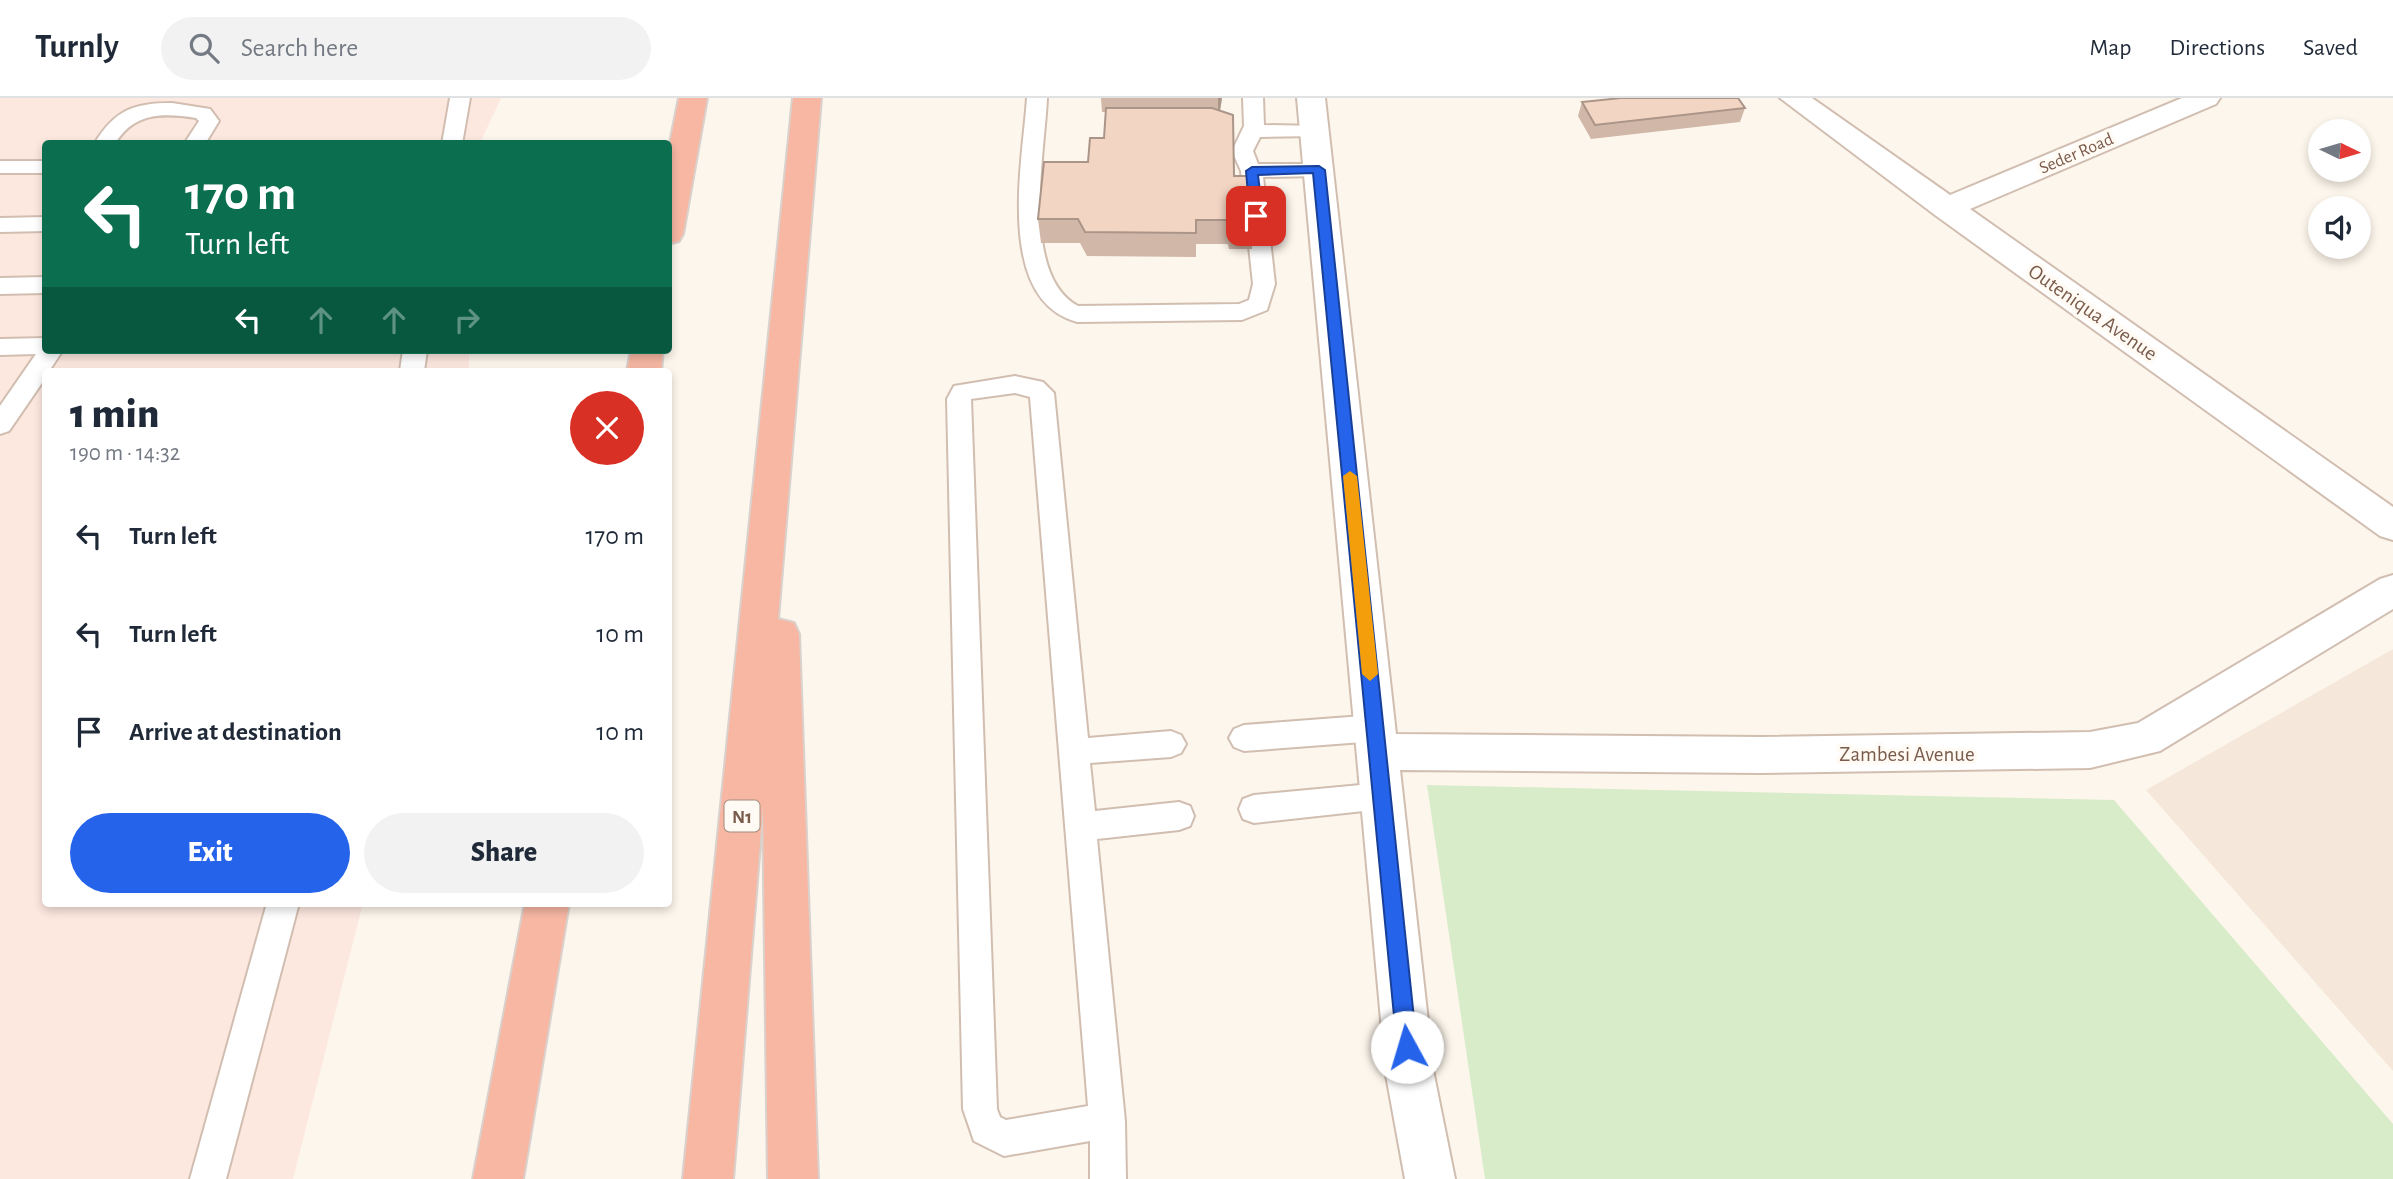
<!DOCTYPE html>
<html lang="en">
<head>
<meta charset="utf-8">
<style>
	body { margin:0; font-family:"Alegreya Sans",sans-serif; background:#f2f2f3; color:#1f2937; height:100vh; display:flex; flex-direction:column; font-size:26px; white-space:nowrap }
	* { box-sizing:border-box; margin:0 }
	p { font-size:23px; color:#747a83 }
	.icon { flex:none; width:38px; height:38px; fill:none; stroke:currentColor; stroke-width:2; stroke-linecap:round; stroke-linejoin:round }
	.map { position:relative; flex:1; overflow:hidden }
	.sheet { position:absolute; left:42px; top:270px; width:630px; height:539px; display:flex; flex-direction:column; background:#fff; border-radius:7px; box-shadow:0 4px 10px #0003 }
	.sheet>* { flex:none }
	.banner { position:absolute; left:42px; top:42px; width:630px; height:214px; border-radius:7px; box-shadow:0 4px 10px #0003; background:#0b6e4f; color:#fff; overflow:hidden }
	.needle { width:46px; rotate:95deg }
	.fabs { position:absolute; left:2308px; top:21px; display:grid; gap:14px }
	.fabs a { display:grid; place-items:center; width:63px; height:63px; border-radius:50%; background:#fff; box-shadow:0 4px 10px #0003; font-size:35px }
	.pin { position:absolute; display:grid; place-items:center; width:60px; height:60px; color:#fff; margin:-30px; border-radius:14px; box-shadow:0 4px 10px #0006 }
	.me { position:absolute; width:77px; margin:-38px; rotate:354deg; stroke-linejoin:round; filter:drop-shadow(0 0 5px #0008) }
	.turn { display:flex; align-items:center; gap:24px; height:147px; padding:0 28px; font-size:32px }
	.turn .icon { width:91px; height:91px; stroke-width:2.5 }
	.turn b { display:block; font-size:49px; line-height:60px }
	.lanes { display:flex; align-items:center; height:66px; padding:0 28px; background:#0003; justify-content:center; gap:35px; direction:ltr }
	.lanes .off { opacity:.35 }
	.round { display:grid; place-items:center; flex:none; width:74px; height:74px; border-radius:37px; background:#f2f2f3 }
	.summary { display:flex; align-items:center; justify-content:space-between; height:119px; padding:0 28px }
	h1 { font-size:42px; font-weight:800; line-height:52px }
	.button { display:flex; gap:14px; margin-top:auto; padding:14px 28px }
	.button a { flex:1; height:80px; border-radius:42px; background:#2563eb; color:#fff; font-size:28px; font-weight:800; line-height:80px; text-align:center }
	.button a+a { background:#f2f2f3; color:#1f2937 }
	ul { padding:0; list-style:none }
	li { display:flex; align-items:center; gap:21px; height:98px; padding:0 28px }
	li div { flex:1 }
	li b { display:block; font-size:26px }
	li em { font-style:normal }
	header { display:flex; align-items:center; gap:42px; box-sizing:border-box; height:98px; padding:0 35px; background:#fff; border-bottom:2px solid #e0e1e3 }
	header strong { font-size:33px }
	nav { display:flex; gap:38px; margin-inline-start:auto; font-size:24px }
	.search { width:490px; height:63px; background:#f2f2f3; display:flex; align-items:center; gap:18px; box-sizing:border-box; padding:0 24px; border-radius:38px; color:#747a83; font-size:26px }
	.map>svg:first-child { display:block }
</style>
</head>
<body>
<header>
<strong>Turnly</strong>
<div class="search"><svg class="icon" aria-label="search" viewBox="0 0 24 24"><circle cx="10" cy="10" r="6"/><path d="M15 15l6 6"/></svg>Search here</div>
<nav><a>Map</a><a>Directions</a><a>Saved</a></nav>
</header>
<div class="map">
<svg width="2393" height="1081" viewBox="0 0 2393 1081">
	<rect width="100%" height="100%" fill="#fdf6ec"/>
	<path fill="#f5e8da" d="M2393,551V973L2146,692Z"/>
	<path fill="#fde8e0" d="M0,0H501L480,45L46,46V252H469V273H46V805H363L293,1081H0Z"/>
	<path fill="#d8ecc9" d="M1427,687L2114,702L2393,1026V1081H1485Z"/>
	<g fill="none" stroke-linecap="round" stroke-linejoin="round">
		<defs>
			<g id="service">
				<path d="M450,0H470L462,46H442Z"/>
				<path d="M1027,0H1047C1045,53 1020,177 1078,208L1239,206L1249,202L1253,186L1241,73L1232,53L1244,28L1243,0H1263L1264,27L1322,28L1325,32L1315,38L1260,39L1253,53L1258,66H1319L1330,72L1319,78L1263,79L1275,186L1267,212L1242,222L1077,224C994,201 1023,63 1027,0Z"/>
				<path d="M172,5L210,11L219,23L205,46H184L199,23L196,20C163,15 134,14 115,46H94C115,12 133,5 172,5Z"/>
				<rect x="0" y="63" width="46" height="12"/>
				<path d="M46,119V133L0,134V120Z"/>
				<path d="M46,179V195L0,196V180Z"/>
				<path d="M46,240V252H63L49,273H46V279L9,333L0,336V308L36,256L0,257V241Z"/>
				<path d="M403,252H427L424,273H400Z"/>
				<path d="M1015,278L1043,284L1054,295L1088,640L1171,633L1181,637L1186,646L1181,655L1171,659L1090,665L1095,713L1179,704L1190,708L1194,718L1190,728L1179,732L1097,741L1125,1023L1126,1081H1090V1043L1004,1058L974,1043L963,1011L947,301L954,288ZM1015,295L1030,299L1088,1008L1006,1022L1000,1019L997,1011L971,301Z"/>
				<path d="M1376,617L1386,621L1391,630L1386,639L1376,643L1244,653L1234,649L1229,640L1234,631L1244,627Z"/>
				<path d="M1382,685L1393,688L1397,698L1393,708L1382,711L1254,725L1243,721L1239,711L1243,701L1254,697Z"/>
				<path d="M267,805H299L226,1081H190Z"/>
			</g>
			<g id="minor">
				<path d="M1297,0H1325L1396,636L1761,639L2090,634L2138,625L2380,481L2393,477V511L2160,653L2090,670L1761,675L1400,672L1434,977L1455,1081H1405L1386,977Z"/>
				<path d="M1780,0H1812L1950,97L2182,0H2220L2216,6L1970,111L2393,409V442L2380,438L1935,117Z"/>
			</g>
			<g id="motorway">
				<path d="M679,0H707L683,136L679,143L668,146V55Z"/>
				<path d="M793,0H821L778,521L794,525L799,536L818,1081H768L763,708L733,1081H683Z"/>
				<path d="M631,252H663L661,273H627Z"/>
				<path d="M525,805H569L523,1081H473Z"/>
			</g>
		</defs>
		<use href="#service" stroke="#d1beb0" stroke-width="4"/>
		<use href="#minor" stroke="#d1beb0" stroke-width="4"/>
		<use href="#motorway" stroke="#dad1cd" stroke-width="4"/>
		<use href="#service" fill="#fff" fill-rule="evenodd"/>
		<use href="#minor" fill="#fff" fill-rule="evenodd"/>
		<use href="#motorway" fill="#f7b7a3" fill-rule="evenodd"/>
	</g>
	<g fill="#d1b7a8">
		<path d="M1101,0H1222L1220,13L1234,78L1253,127L1252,151H1229L1228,146H1196V159L1087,158L1080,145H1041L1038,121L1088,64L1104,40L1106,14H1102Z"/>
		<path d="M1582,4L1745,10L1740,24L1591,41L1578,18Z"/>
	</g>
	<path fill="#aa9588" d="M1218,0H1222L1218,24Z"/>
	<g fill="#f3d5c3" stroke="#aa9588" stroke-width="2">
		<path d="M1621,0H1738L1745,10L1595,27L1582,4Z"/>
		<path d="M1106,10H1212L1233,17L1234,78H1252L1253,127L1229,126V122H1196V135L1085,134L1078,121H1038L1044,64H1088L1090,40H1104Z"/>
	</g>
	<path fill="#2563eb" stroke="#184099" stroke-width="2" d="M1319,68L1325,72L1417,949L1414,956L1407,958L1400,956L1397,949L1313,75L1258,77L1263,118L1256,122L1250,118L1246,73L1252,69Z"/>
	<path fill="#f59e0b" d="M1350,373L1357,378L1378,576L1370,583L1362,576L1343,378Z"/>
	<g text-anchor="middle" stroke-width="7" stroke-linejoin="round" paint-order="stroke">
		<g font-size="18" fill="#7a5c4d" stroke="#fffaf3">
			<text transform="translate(2076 55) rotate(-23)" y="6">Seder Road</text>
		</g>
		<rect fill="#fffaf3" stroke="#a28b7f" stroke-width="2" x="724.5" y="702.5" width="35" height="31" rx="5"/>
		<g font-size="19" font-weight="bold" fill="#7a5c4d">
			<text x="742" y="725">N1</text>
		</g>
		<g font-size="21" fill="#7a5c4d" stroke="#fffaf3">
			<text transform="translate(2093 214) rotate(35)" y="7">Outeniqua Avenue</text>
			<text x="1907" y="663">Zambesi Avenue</text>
		</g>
	</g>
</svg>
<div class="fabs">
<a><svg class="needle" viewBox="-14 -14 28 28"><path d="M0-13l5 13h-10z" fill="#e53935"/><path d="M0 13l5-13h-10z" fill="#747a83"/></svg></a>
<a><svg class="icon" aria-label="sound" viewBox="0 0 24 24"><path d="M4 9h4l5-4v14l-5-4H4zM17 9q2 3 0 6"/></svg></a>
</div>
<div class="pin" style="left:1256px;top:118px;background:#d93025"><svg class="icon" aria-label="arrive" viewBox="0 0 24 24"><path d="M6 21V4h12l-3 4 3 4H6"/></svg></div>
<svg class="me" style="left:1407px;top:949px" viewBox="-20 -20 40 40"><circle r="19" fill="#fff"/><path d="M0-13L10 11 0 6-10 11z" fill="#2563eb"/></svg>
<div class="banner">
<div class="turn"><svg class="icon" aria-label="left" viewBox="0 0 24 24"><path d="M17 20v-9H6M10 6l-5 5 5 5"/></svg><div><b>170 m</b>Turn left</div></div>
<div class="lanes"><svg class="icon" aria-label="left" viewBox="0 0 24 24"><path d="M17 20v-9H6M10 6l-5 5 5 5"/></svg><svg class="icon off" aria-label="ahead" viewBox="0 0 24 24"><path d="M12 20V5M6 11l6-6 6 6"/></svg><svg class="icon off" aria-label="ahead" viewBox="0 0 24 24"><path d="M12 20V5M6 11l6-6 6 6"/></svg><svg class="icon off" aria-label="right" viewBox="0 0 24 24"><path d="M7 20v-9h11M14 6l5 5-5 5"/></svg></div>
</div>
<section class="sheet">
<div class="summary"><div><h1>1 min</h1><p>190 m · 14:32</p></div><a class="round" style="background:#d93025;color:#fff"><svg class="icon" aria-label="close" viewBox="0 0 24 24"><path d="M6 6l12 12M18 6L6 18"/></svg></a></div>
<ul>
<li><svg class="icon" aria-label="left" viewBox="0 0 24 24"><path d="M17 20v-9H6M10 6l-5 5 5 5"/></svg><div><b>Turn left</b></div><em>170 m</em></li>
<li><svg class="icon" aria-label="left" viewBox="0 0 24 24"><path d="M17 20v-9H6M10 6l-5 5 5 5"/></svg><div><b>Turn left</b></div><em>10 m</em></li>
<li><svg class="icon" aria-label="arrive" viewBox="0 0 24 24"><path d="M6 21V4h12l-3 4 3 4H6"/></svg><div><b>Arrive at destination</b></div><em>10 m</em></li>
</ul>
<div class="button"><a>Exit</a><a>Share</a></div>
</section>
</div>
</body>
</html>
